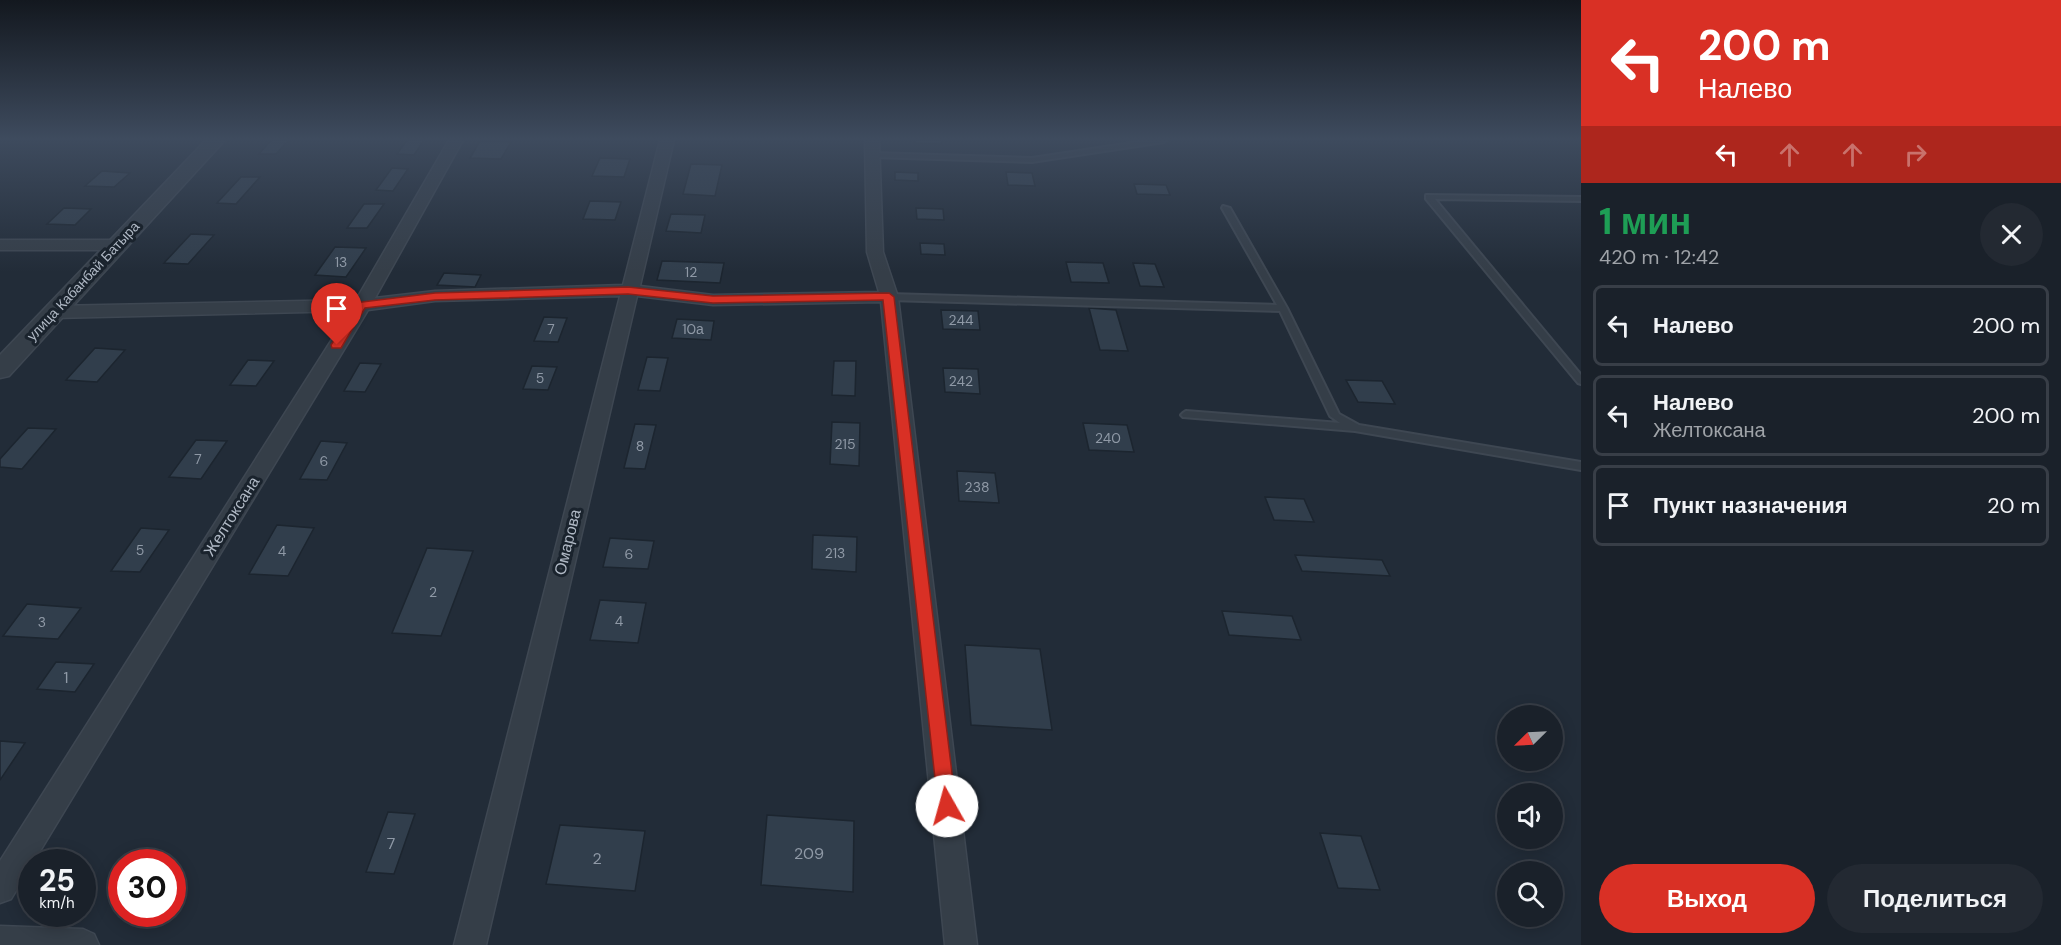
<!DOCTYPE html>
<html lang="ru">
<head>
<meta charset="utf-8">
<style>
	body { margin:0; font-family:"DM Sans",sans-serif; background:#232932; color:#f1f3f6; height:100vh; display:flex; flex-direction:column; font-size:22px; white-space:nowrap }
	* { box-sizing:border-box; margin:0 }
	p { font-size:20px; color:#9fa3a8 }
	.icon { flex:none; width:33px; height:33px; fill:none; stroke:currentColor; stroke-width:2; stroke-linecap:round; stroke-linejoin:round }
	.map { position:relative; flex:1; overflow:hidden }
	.details { display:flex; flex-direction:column; background:#1a212a; width:480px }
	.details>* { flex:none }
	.banner { background:#d93025; color:#fff; overflow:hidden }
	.needle { width:39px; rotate:246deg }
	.buttons { position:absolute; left:1497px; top:705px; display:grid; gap:12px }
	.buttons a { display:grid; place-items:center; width:66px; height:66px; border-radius:50%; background:#1a212a; box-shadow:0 3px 15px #0003,0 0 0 2px #383e47; font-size:30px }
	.speed { position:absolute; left:18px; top:849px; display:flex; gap:12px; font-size:30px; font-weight:700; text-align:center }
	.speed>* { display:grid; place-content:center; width:78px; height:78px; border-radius:50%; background:#1a212a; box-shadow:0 3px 15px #0003,0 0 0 2px #383e47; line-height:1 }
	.speed small { font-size:15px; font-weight:400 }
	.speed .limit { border:9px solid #d22; background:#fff; color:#111 }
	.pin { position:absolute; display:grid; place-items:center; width:51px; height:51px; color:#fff; margin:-62px -26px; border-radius:50% 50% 50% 0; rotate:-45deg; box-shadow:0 0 6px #0007 }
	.pin .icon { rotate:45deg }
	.me { position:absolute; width:66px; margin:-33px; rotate:353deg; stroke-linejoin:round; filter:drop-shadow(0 0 4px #0008) }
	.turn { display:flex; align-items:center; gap:21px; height:126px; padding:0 18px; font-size:27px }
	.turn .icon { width:78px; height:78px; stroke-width:2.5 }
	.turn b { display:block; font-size:42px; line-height:51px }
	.lanes { display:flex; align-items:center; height:57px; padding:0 18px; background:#0003; justify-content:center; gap:30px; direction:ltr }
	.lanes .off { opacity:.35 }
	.round { display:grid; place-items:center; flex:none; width:63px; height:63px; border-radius:32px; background:#232932 }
	.headline { display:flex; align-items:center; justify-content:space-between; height:102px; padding:0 18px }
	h1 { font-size:36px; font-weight:800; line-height:45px; color:#1e9e55 }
	.primary-button { display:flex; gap:12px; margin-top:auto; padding:12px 18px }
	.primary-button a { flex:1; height:69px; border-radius:36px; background:#d93025; color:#fff; font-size:24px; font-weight:800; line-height:69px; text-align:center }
	.primary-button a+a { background:#232932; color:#f1f3f6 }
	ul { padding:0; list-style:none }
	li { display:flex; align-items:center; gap:18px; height:81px; margin:0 12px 9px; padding:0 6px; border:3px solid #383e47; border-radius:9px }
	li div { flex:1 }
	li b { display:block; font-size:22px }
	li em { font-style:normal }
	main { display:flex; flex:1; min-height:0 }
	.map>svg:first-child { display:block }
</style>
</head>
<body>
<main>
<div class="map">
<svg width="1581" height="945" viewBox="0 0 1581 945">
	<rect width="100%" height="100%" fill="#222c38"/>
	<g fill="#313e4c" stroke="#1c252f" stroke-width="1.5">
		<path d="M271,140H289L276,154H259Z"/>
		<path d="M407,140H424L414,155L397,154Z"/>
		<path d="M915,140H941L942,144L915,143Z"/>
		<path d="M480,141L511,142L501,159L470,158Z"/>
		<path d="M600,158L630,159L624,177L592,176Z"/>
		<path d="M691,164L722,165L715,196L683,194Z"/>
		<path d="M392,168L408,169L393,191L376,190Z"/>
		<path d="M102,171L130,173L114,187L85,186Z"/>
		<path d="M895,172L918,173V181L895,180Z"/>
		<path d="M1006,172L1032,173L1035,186L1008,185Z"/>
		<path d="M241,177H260L236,204L217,203Z"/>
		<path d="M1134,184L1166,185L1170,195L1137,194Z"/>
		<path d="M590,201L621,202L615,220L583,219Z"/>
		<path d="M364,204H384L367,228H347Z"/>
		<path d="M64,208L91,209L75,225L47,224Z"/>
		<path d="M916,208L943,209L944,220L917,219Z"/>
		<path d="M671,214L705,215L701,233L666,231Z"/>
		<path d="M191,234L214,235L188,264L164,263Z"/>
		<path d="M920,243L944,244L945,255L921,254Z"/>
		<path d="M335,247L366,248L346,277L315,275Z"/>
		<path d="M662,261L724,263L720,283L657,280Z"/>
		<path d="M1066,262L1103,263L1109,283L1071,282Z"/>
		<path d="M1133,263L1155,264L1164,287L1140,286Z"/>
		<path d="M444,273L481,275L475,287L437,285Z"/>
		<path d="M1089,308L1116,310L1128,351L1100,350Z"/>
		<path d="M941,310L978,311L980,330L943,329Z"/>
		<path d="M544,317L567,318L558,342L534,341Z"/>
		<path d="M677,319L714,321L711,340L672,338Z"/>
		<path d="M95,348L125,350L97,382L66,380Z"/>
		<path d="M647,357L668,358L660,391L638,390Z"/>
		<path d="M248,360L274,361L256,386L230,385Z"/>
		<path d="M834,361H856L855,396L832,395Z"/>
		<path d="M360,363L381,364L365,392L344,391Z"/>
		<path d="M532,366L557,367L548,390L523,389Z"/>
		<path d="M943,368L978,369L980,394L945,392Z"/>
		<path d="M1346,380L1382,381L1395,404L1358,402Z"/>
		<path d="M832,422L860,423L859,466L830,464Z"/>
		<path d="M1083,423L1127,425L1134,452L1089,450Z"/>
		<path d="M635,424L656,425L645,469L624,468Z"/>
		<path d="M28,428L56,429L22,469L0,467V459Z"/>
		<path d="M196,440L227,441L201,479L169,477Z"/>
		<path d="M321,441L347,443L327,480L300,479Z"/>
		<path d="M957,471L995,473L999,503L959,501Z"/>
		<path d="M1265,497L1304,499L1314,522L1274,520Z"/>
		<path d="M277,525L314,528L288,576L249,574Z"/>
		<path d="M141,528L169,530L140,572L111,571Z"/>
		<path d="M813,535L857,537L856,572L812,569Z"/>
		<path d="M610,538L654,541L648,569L603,567Z"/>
		<path d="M427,548L473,551L441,636L392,633Z"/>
		<path d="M1295,555L1382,560L1390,576L1302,571Z"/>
		<path d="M600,600L646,603L638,643L590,640Z"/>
		<path d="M27,604L81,608L58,639L3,636Z"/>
		<path d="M1222,611L1292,616L1301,640L1229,635Z"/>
		<path d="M965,645L1040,649L1052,730L971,725Z"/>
		<path d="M56,662L94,664L75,692L37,689Z"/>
		<path d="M0,741L25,743L0,780Z"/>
		<path d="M388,812L415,814L394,874L366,872Z"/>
		<path d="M767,815L854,821L853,892L761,885Z"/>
		<path d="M560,825L645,831L635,891L546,884Z"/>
		<path d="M1320,833L1361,836L1380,890L1338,888Z"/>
	</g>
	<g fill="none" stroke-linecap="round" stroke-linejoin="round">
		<defs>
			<g id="service">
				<path d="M1151,140H1167L1164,142L1032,162L872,157L868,155L872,153L1032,158Z"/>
				<path d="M1426,195L1581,197V201L1435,199L1581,375V384L1578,383L1426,199Z"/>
				<path d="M1223,206L1230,208L1287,308L1339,414L1359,425L1581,462V470L1355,431L1183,417L1181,415L1183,413L1186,411L1340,423L1330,416L1280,311L889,300L885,297L889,294L1277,305L1222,208Z"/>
			</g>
			<g id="minor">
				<path d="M449,140H463L375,298L435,291L623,285L660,140H674L640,286L713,295L879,292L867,252L865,140H879L883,252L898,297L977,945H945L881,302L713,305L637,296L486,945H454L620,296L435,301L368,310L11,899L0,903V861L350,311L54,318L48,316L45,312L48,308L54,306L356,300Z"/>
				<path d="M0,240H116L124,245L116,250H0Z"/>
				<path d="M0,926L83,929L94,934L99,945H0Z"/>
			</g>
			<path id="tertiary" d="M206,140H225L9,376L0,378V355Z"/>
		</defs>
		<use href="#service" stroke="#3e4752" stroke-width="4"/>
		<use href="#minor" stroke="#3e4752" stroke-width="3"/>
		<use href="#tertiary" stroke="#3e4752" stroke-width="3"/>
		<use href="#service" fill="#353e48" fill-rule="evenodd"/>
		<use href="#minor" fill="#353e48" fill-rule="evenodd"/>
		<use href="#tertiary" fill="#353e48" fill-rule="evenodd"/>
	</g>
	<linearGradient id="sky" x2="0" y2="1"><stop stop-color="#13181f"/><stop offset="0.51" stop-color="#3e4b5e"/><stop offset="1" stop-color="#3e4b5e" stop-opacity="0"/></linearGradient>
	<rect width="1581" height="272" fill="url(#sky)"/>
	<path fill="#d93025" stroke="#8d1f18" stroke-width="1.5" d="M628,287L713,296L889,293L894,297L956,806L953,812L947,815L940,812L938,806L883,300L713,303L628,294L435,300L365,308L341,348H332L331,345L357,303L362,302L435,293Z"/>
	<g text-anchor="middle" stroke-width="6" stroke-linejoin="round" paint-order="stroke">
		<g font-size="14" fill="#8f99a6">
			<text x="341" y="267">13</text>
			<text x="691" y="277">12</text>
			<text x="961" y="325">244</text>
			<text x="551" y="334">7</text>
			<text x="693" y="334">10а</text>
			<text x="540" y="383">5</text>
			<text x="961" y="386">242</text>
			<text x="1108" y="443">240</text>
			<text x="845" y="449">215</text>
			<text x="640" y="451">8</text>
			<text x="198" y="464">7</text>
			<text x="324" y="466">6</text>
			<text x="977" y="492">238</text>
			<text x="140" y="555">5</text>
			<text x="282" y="556">4</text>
			<text x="835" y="558">213</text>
			<text x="629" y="559">6</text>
			<text x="433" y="597">2</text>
			<text x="619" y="626">4</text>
			<text x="42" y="627">3</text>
		</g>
		<g font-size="14" fill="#b0b9c5" stroke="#1a232d">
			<text transform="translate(83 281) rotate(-47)" y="5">улица Кабанбай Батыра</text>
		</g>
		<g font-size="16" fill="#b0b9c5" stroke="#1a232d">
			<text transform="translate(231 516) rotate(-58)" y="6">Желтоксана</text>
			<text transform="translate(567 542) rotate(-76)" y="6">Омарова</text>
		</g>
		<g font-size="16" fill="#8f99a6">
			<text x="66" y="683">1</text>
			<text x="391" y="849">7</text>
			<text x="809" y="859">209</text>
			<text x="597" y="864">2</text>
		</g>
	</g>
</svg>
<div class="buttons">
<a><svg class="needle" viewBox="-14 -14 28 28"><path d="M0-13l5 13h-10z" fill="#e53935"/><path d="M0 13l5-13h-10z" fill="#9fa3a8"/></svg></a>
<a><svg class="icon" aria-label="sound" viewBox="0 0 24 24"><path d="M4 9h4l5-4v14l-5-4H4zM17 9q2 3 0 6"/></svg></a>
<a><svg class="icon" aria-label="search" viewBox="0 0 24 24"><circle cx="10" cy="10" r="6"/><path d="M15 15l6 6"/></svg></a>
</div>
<div class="speed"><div>25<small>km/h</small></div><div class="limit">30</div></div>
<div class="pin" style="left:337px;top:345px;background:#d93025"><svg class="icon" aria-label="arrive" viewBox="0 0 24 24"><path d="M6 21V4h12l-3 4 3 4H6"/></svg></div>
<svg class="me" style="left:947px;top:806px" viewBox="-20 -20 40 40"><circle r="19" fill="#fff"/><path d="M0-13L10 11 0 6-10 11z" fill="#d93025"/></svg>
</div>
<section class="details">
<div class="banner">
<div class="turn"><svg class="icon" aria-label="left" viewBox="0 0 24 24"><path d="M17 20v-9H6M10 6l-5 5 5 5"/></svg><div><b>200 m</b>Налево</div></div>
<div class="lanes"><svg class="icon" aria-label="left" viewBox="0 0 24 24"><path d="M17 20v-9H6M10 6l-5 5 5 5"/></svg><svg class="icon off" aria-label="ahead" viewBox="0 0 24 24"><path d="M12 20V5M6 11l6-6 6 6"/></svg><svg class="icon off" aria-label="ahead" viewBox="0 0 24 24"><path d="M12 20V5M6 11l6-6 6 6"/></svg><svg class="icon off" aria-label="right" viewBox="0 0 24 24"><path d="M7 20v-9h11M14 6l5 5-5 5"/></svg></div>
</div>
<div class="headline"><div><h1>1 мин</h1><p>420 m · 12:42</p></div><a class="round"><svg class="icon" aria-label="close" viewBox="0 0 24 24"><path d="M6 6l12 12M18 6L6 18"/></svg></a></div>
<ul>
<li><svg class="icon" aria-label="left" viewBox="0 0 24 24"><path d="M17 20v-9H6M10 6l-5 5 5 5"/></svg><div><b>Налево</b></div><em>200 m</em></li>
<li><svg class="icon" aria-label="left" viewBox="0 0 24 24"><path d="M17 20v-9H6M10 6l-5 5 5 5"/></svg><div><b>Налево</b><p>Желтоксана</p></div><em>200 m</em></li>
<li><svg class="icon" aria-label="arrive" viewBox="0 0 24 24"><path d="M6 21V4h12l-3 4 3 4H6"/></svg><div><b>Пункт назначения</b></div><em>20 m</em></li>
</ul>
<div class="primary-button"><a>Выход</a><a>Поделиться</a></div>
</section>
</main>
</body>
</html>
